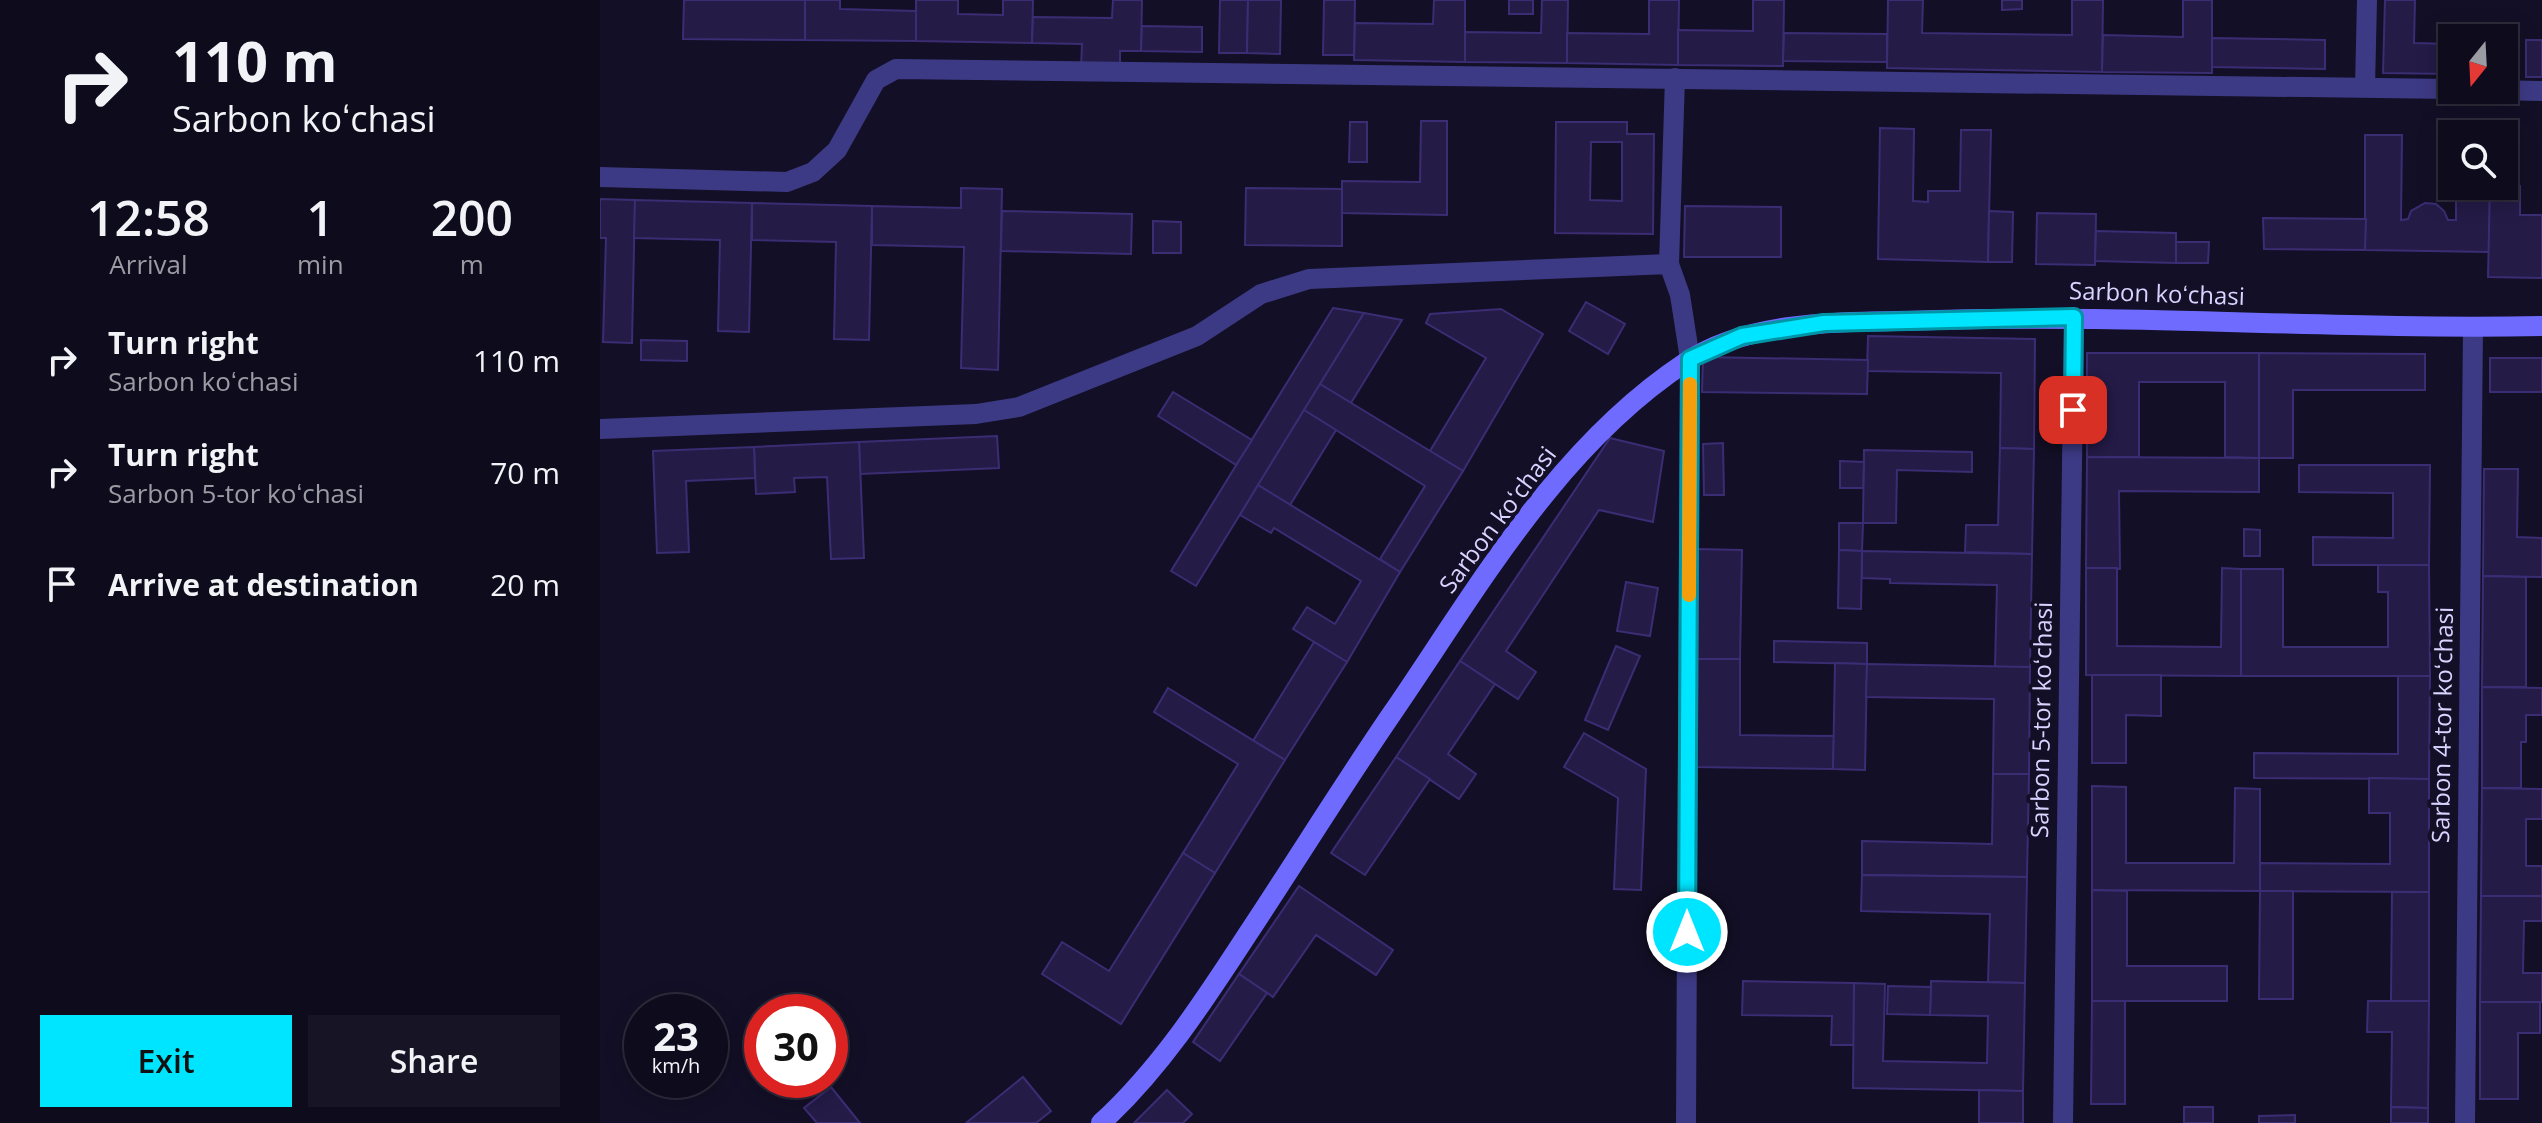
<!DOCTYPE html>
<html lang="en">
<head>
<meta charset="utf-8">
<style>
	body { margin:0; font-family:"Open Sans",sans-serif; background:#171425; color:#f1f3f6; height:100vh; display:flex; flex-direction:column; font-size:30px; white-space:nowrap }
	* { box-sizing:border-box; margin:0 }
	p { font-size:26px; color:#9b9ba3 }
	.icon { flex:none; width:44px; height:44px; fill:none; stroke:currentColor; stroke-width:2; stroke-linecap:round; stroke-linejoin:round }
	.map { position:relative; flex:1; overflow:hidden }
	.side { display:flex; flex-direction:column; background:#0e0b1c; width:600px }
	.side>* { flex:none }
	.banner { background:#0e0b1c; color:#f1f3f6; overflow:hidden }
	.needle { width:52px; rotate:198deg }
	.tools { position:absolute; left:1838px; top:24px; display:grid; gap:16px }
	.tools a { display:grid; place-items:center; width:80px; height:80px; border-radius:0px; background:#0e0b1c; box-shadow:0 4px 20px #0003,0 0 0 2px #2e2b3b; font-size:40px }
	.speed { position:absolute; left:24px; top:994px; display:flex; gap:16px; font-size:40px; font-weight:700; text-align:center }
	.speed>* { display:grid; place-content:center; width:104px; height:104px; border-radius:50%; background:#0e0b1c; box-shadow:0 4px 20px #0003,0 0 0 2px #2e2b3b; line-height:1 }
	.speed small { font-size:20px; font-weight:400 }
	.speed .limit { border:12px solid #d22; background:#fff; color:#111 }
	.pin { position:absolute; display:grid; place-items:center; width:68px; height:68px; color:#fff; margin:-34px; border-radius:16px; box-shadow:0 4px 12px #0006 }
	.me { position:absolute; width:88px; margin:-44px; rotate:0deg; stroke-linejoin:round; filter:drop-shadow(0 0 6px #0008) }
	.turn { display:flex; align-items:center; gap:28px; height:168px; padding:0 40px; font-size:36px }
	.turn .icon { width:104px; height:104px; stroke-width:2.5 }
	.turn b { display:block; font-size:56px; line-height:68px }
	.eta { display:flex; justify-content:space-evenly; align-items:center; height:136px; text-align:center }
	.eta b { font-size:48px; font-weight:600; line-height:56px }
	.primary-button { display:flex; gap:16px; margin-top:auto; padding:16px 40px }
	.primary-button a { flex:1; height:92px; border-radius:0px; background:#00e5ff; color:#111; font-size:32px; font-weight:600; line-height:92px; text-align:center }
	.primary-button a+a { background:#171425; color:#f1f3f6 }
	ul { padding:0; list-style:none }
	li { display:flex; align-items:center; gap:24px; height:112px; padding:0 40px }
	li div { flex:1 }
	li b { display:block; font-size:30px }
	li em { font-style:normal }
	main { display:flex; flex:1; min-height:0 }
	.map>svg:first-child { display:block }
</style>
</head>
<body>
<main>
<section class="side">
<div class="banner">
<div class="turn"><svg class="icon" aria-label="right" viewBox="0 0 24 24"><path d="M7 20v-9h11M14 6l5 5-5 5"/></svg><div><b>110 m</b>Sarbon koʻchasi</div></div>
</div>
<div class="eta">
<div><b>12:58</b><p>Arrival</p></div>
<div><b>1</b><p>min</p></div>
<div><b>200</b><p>m</p></div>
</div>
<ul>
<li><svg class="icon" aria-label="right" viewBox="0 0 24 24"><path d="M7 20v-9h11M14 6l5 5-5 5"/></svg><div><b>Turn right</b><p>Sarbon koʻchasi</p></div><em>110 m</em></li>
<li><svg class="icon" aria-label="right" viewBox="0 0 24 24"><path d="M7 20v-9h11M14 6l5 5-5 5"/></svg><div><b>Turn right</b><p>Sarbon 5-tor koʻchasi</p></div><em>70 m</em></li>
<li><svg class="icon" aria-label="arrive" viewBox="0 0 24 24"><path d="M6 21V4h12l-3 4 3 4H6"/></svg><div><b>Arrive at destination</b></div><em>20 m</em></li>
</ul>
<div class="primary-button"><a>Exit</a><a>Share</a></div>
</section>
<div class="map">
<svg width="1942" height="1123" viewBox="0 0 1942 1123">
	<rect width="100%" height="100%" fill="#130f26"/>
	<g fill="#241b47" stroke="#3b2d73" stroke-width="2" fill-rule="evenodd">
		<path d="M84,0H205V40L83,39Z"/>
		<path d="M205,0H240V9L316,11V41L205,40Z"/>
		<path d="M316,0H358V14L403,15V0H433L432,43L316,41Z"/>
		<path d="M513,0H542L541,51H520V70L481,69L482,44L432,43L433,17L512,18Z"/>
		<path d="M620,0H648L647,53H619Z"/>
		<path d="M648,0H681L680,54L647,53Z"/>
		<path d="M724,0H755L754,55H723Z"/>
		<path d="M834,0H865V62L754,60L755,23L833,24Z"/>
		<rect x="909" y="0" width="24" height="14"/>
		<path d="M942,0H968L967,63L865,62V32L941,33Z"/>
		<path d="M1049,0H1079L1078,65L967,63V33L1049,34Z"/>
		<path d="M1153,0H1184L1183,66L1078,65V30L1153,31Z"/>
		<path d="M1288,0H1323L1322,33L1472,35V0H1503L1502,72L1287,68Z"/>
		<path d="M1402,0H1422V9L1402,10Z"/>
		<path d="M1583,0H1612V73L1502,72L1503,35L1583,37Z"/>
		<path d="M1785,0H1815L1814,43L1852,44V74L1783,73Z"/>
		<path d="M542,26L602,27V52L541,51Z"/>
		<path d="M1184,33L1287,34V62L1183,61Z"/>
		<path d="M1612,38L1725,40V69L1612,67Z"/>
		<rect x="1926" y="40" width="16" height="37"/>
		<path d="M821,121H847V215L742,213V181L820,182Z"/>
		<path d="M750,122H767V162H749Z"/>
		<path d="M956,122H1027V134H1054L1053,234L955,233ZM991,142H1022V201L990,200Z"/>
		<path d="M1280,128L1314,129L1313,201L1328,202V191H1360L1361,130H1391L1388,262L1278,259Z"/>
		<path d="M1765,135H1802L1801,220L1808,219L1811,211L1825,203L1836,204L1844,211L1848,220H1856V186H1890L1889,252L1765,250Z"/>
		<path d="M1890,186H1920V215H1942V278L1888,277Z"/>
		<path d="M361,188L402,189L398,370L361,368L364,247L272,245V206L361,208Z"/>
		<path d="M646,188L742,189V246L645,245Z"/>
		<path d="M0,199L35,200L32,343L3,342L6,238H0Z"/>
		<path d="M35,200L152,203L149,332L118,331L120,240L34,238Z"/>
		<path d="M152,203L272,206L269,340L234,339L236,242L152,240Z"/>
		<path d="M1085,206L1181,207V257H1084Z"/>
		<path d="M402,211L532,214L531,254L401,251Z"/>
		<path d="M1389,211L1413,212L1412,262H1388Z"/>
		<path d="M1437,213L1496,214L1495,265L1436,264Z"/>
		<path d="M1663,218L1766,219L1765,250L1664,249Z"/>
		<path d="M553,221L581,222V253H553Z"/>
		<path d="M1496,231L1576,233V263L1495,261Z"/>
		<path d="M1576,242H1609L1608,263H1576Z"/>
		<path d="M986,302L1025,324L1008,354L969,331Z"/>
		<path d="M733,308L764,313L596,586L571,571Z"/>
		<path d="M901,309L943,334L863,471L830,451L886,358L826,323L830,314Z"/>
		<path d="M764,313L802,320L751,403L720,384Z"/>
		<path d="M1268,336L1435,339L1434,449L1400,448L1401,373L1267,371Z"/>
		<path d="M41,340L87,341V361L41,360Z"/>
		<path d="M1487,353H1659V458L1625,457V382H1539V457H1487Z"/>
		<path d="M1659,353L1825,354V390H1693V458H1659Z"/>
		<path d="M1103,357L1268,360L1267,394L1102,392Z"/>
		<rect x="1890" y="358" width="52" height="34"/>
		<path d="M720,384L863,471L800,572L780,559L825,486L704,410Z"/>
		<path d="M573,392L652,440L636,465L558,416Z"/>
		<path d="M704,410L736,430L690,505L658,485Z"/>
		<path d="M397,436L399,468L260,474L259,442Z"/>
		<path d="M1010,438L1064,451L1053,522L999,510L906,651L936,672L918,699L860,661Z"/>
		<path d="M259,442L264,558L231,559L227,477L194,478L195,492L156,494L154,447Z"/>
		<path d="M1123,443L1124,495H1104L1103,444Z"/>
		<path d="M154,447L155,478L86,481L89,552L57,553L53,451Z"/>
		<path d="M1400,448L1434,449L1432,554L1365,552L1366,525H1398Z"/>
		<path d="M1264,450L1372,452V472L1297,470L1296,523H1263Z"/>
		<path d="M1487,457L1659,458V492L1519,491L1520,569L1486,568Z"/>
		<path d="M1240,461L1264,462L1263,488H1240Z"/>
		<path d="M1699,465H1830L1829,565H1713V537L1793,538V493L1699,492Z"/>
		<path d="M1884,469H1918L1917,537L1942,538V577L1883,576Z"/>
		<path d="M658,485L800,572L747,662L693,629L707,607L735,624L761,581L674,528L671,533L640,515Z"/>
		<path d="M1239,523H1263L1262,551L1239,550Z"/>
		<path d="M1644,529L1660,530V556H1644Z"/>
		<path d="M1098,549L1142,550L1140,659H1097Z"/>
		<path d="M1239,550L1262,551L1261,609L1238,608Z"/>
		<path d="M1262,551L1432,554L1430,667H1395L1397,585L1290,583V579L1262,578Z"/>
		<path d="M1778,565H1829L1830,676H1641V569H1683V647H1788V592H1778Z"/>
		<path d="M1486,568H1517V646L1621,647L1622,568L1641,569V676L1486,675Z"/>
		<path d="M1883,576L1926,577V687H1882Z"/>
		<path d="M1026,582L1058,588L1050,636L1017,631Z"/>
		<path d="M1174,641L1267,643V664L1174,662Z"/>
		<path d="M714,642L747,662L685,760L653,741Z"/>
		<path d="M1016,646L1040,656L1008,730L985,720Z"/>
		<path d="M1097,659H1140V735L1234,736L1233,769L1095,767Z"/>
		<path d="M860,661L895,684L848,754L876,774L859,799L796,757Z"/>
		<path d="M1235,663L1267,664L1265,770L1233,769Z"/>
		<path d="M1267,664L1430,667L1429,774H1393L1394,699L1266,697Z"/>
		<path d="M1492,675H1561V716L1526,715V763H1492Z"/>
		<path d="M1798,676H1830L1829,779L1654,778V753L1798,754Z"/>
		<path d="M1882,687L1942,688V715H1926V742H1921V788H1882Z"/>
		<path d="M568,688L685,760L615,873L583,853L638,764L554,712Z"/>
		<path d="M984,733L1046,769L1041,890L1014,889L1018,798L964,767Z"/>
		<path d="M796,757L830,779L765,875L731,853Z"/>
		<path d="M1393,774H1429L1427,877L1262,875V841L1392,844Z"/>
		<path d="M1769,778L1829,779V892L1660,891V863L1790,864V813H1769Z"/>
		<path d="M1492,786L1526,787V863H1634L1635,788L1660,789V891L1492,890Z"/>
		<path d="M1882,788L1942,789V819H1926V866H1942V896H1881Z"/>
		<path d="M583,853L615,873L521,1024L442,974L462,942L509,971Z"/>
		<path d="M1262,875L1427,877L1425,983L1388,982L1390,914L1261,911Z"/>
		<path d="M699,886L793,950L776,975L716,935L673,997L639,974Z"/>
		<path d="M1492,890L1527,891V966H1627V1001H1492Z"/>
		<path d="M1660,891H1693V999H1659Z"/>
		<path d="M1792,892H1829V1001H1791Z"/>
		<path d="M1881,896H1942V921H1924L1923,973H1942V1002H1880Z"/>
		<path d="M639,974L667,993L620,1061L593,1042Z"/>
		<path d="M1143,981L1254,983V1045H1231L1232,1016L1142,1015Z"/>
		<path d="M1331,981L1425,983L1423,1091L1253,1088L1254,983L1285,984L1283,1061L1387,1063L1388,1016L1330,1015Z"/>
		<path d="M1288,986L1331,987L1330,1015L1287,1014Z"/>
		<path d="M1492,1001H1525V1104H1491Z"/>
		<path d="M1768,1001H1829L1828,1108L1791,1107L1792,1032H1767Z"/>
		<path d="M1880,1002H1940V1033H1918V1099H1880Z"/>
		<path d="M423,1077L451,1111L436,1123H366Z"/>
		<path d="M231,1087L260,1123H217L204,1108Z"/>
		<path d="M567,1090L592,1114L583,1123H534Z"/>
		<path d="M1379,1090L1423,1091V1123H1379Z"/>
		<rect x="1584" y="1107" width="29" height="16"/>
		<path d="M1791,1107L1828,1108V1123H1791Z"/>
		<path d="M1695,1115V1123H1659V1116Z"/>
	</g>
	<g fill="none" stroke-linecap="round" stroke-linejoin="round">
		<g stroke="#3d3a85" stroke-width="20">
			<path d="M1765,87L1767,0"/>
			<path d="M1890,90L1942,91"/>
			<path d="M0,177L187,182L213,172L237,150L276,80L296,69L1852,89"/>
			<path d="M1069,264L1075,78"/>
			<path d="M0,429L376,414L419,407L597,336L661,294L709,279L1069,264L1080,295L1090,359L1086,1123"/>
			<path d="M1463,1123L1474,317"/>
			<path d="M1865,1123L1873,327"/>
		</g>
		<path stroke="#6f6bff" stroke-width="20" d="M501,1123C560,1069 604,1001 647,935C696,861 743,785 793,712C878,588 957,447 1086,362C1155,316 1256,323 1336,320C1538,314 1740,330 1942,326"/>
	</g>
	<g fill="none" stroke-linecap="round" stroke-linejoin="round">
		<defs>
			<path id="route" d="M1087,932L1090,359L1142,336L1224,323L1474,317L1473,410"/>
		</defs>
		<use href="#route" stroke="#0095a6" stroke-width="20"/>
		<use href="#route" stroke="#00e5ff" stroke-width="14"/>
		<path stroke="#f59e0b" stroke-width="14" d="M1089,595L1090,384"/>
	</g>
	<g text-anchor="middle" stroke-width="8" stroke-linejoin="round" paint-order="stroke">
		<g font-size="24" fill="#d9d4ff" stroke="#130f26">
			<text transform="translate(1557 294) rotate(2)" y="8">Sarbon koʻchasi</text>
			<text transform="translate(898 520) rotate(-53)" y="8">Sarbon koʻchasi</text>
			<text transform="translate(1442 720) rotate(-89)" y="8">Sarbon 5-tor koʻchasi</text>
			<text transform="translate(1843 725) rotate(-89)" y="8">Sarbon 4-tor koʻchasi</text>
		</g>
	</g>
</svg>
<div class="tools">
<a><svg class="needle" viewBox="-14 -14 28 28"><path d="M0-13l5 13h-10z" fill="#e53935"/><path d="M0 13l5-13h-10z" fill="#9b9ba3"/></svg></a>
<a><svg class="icon" aria-label="search" viewBox="0 0 24 24"><circle cx="10" cy="10" r="6"/><path d="M15 15l6 6"/></svg></a>
</div>
<div class="speed"><div>23<small>km/h</small></div><div class="limit">30</div></div>
<div class="pin" style="left:1473px;top:410px;background:#d93025"><svg class="icon" aria-label="arrive" viewBox="0 0 24 24"><path d="M6 21V4h12l-3 4 3 4H6"/></svg></div>
<svg class="me" style="left:1087px;top:932px" viewBox="-20 -20 40 40"><circle r="17" fill="#00e5ff" stroke="#fff" stroke-width="3"/><path d="M0-11L8 9 0 5-8 9z" fill="#fff"/></svg>
</div>
</main>
</body>
</html>
